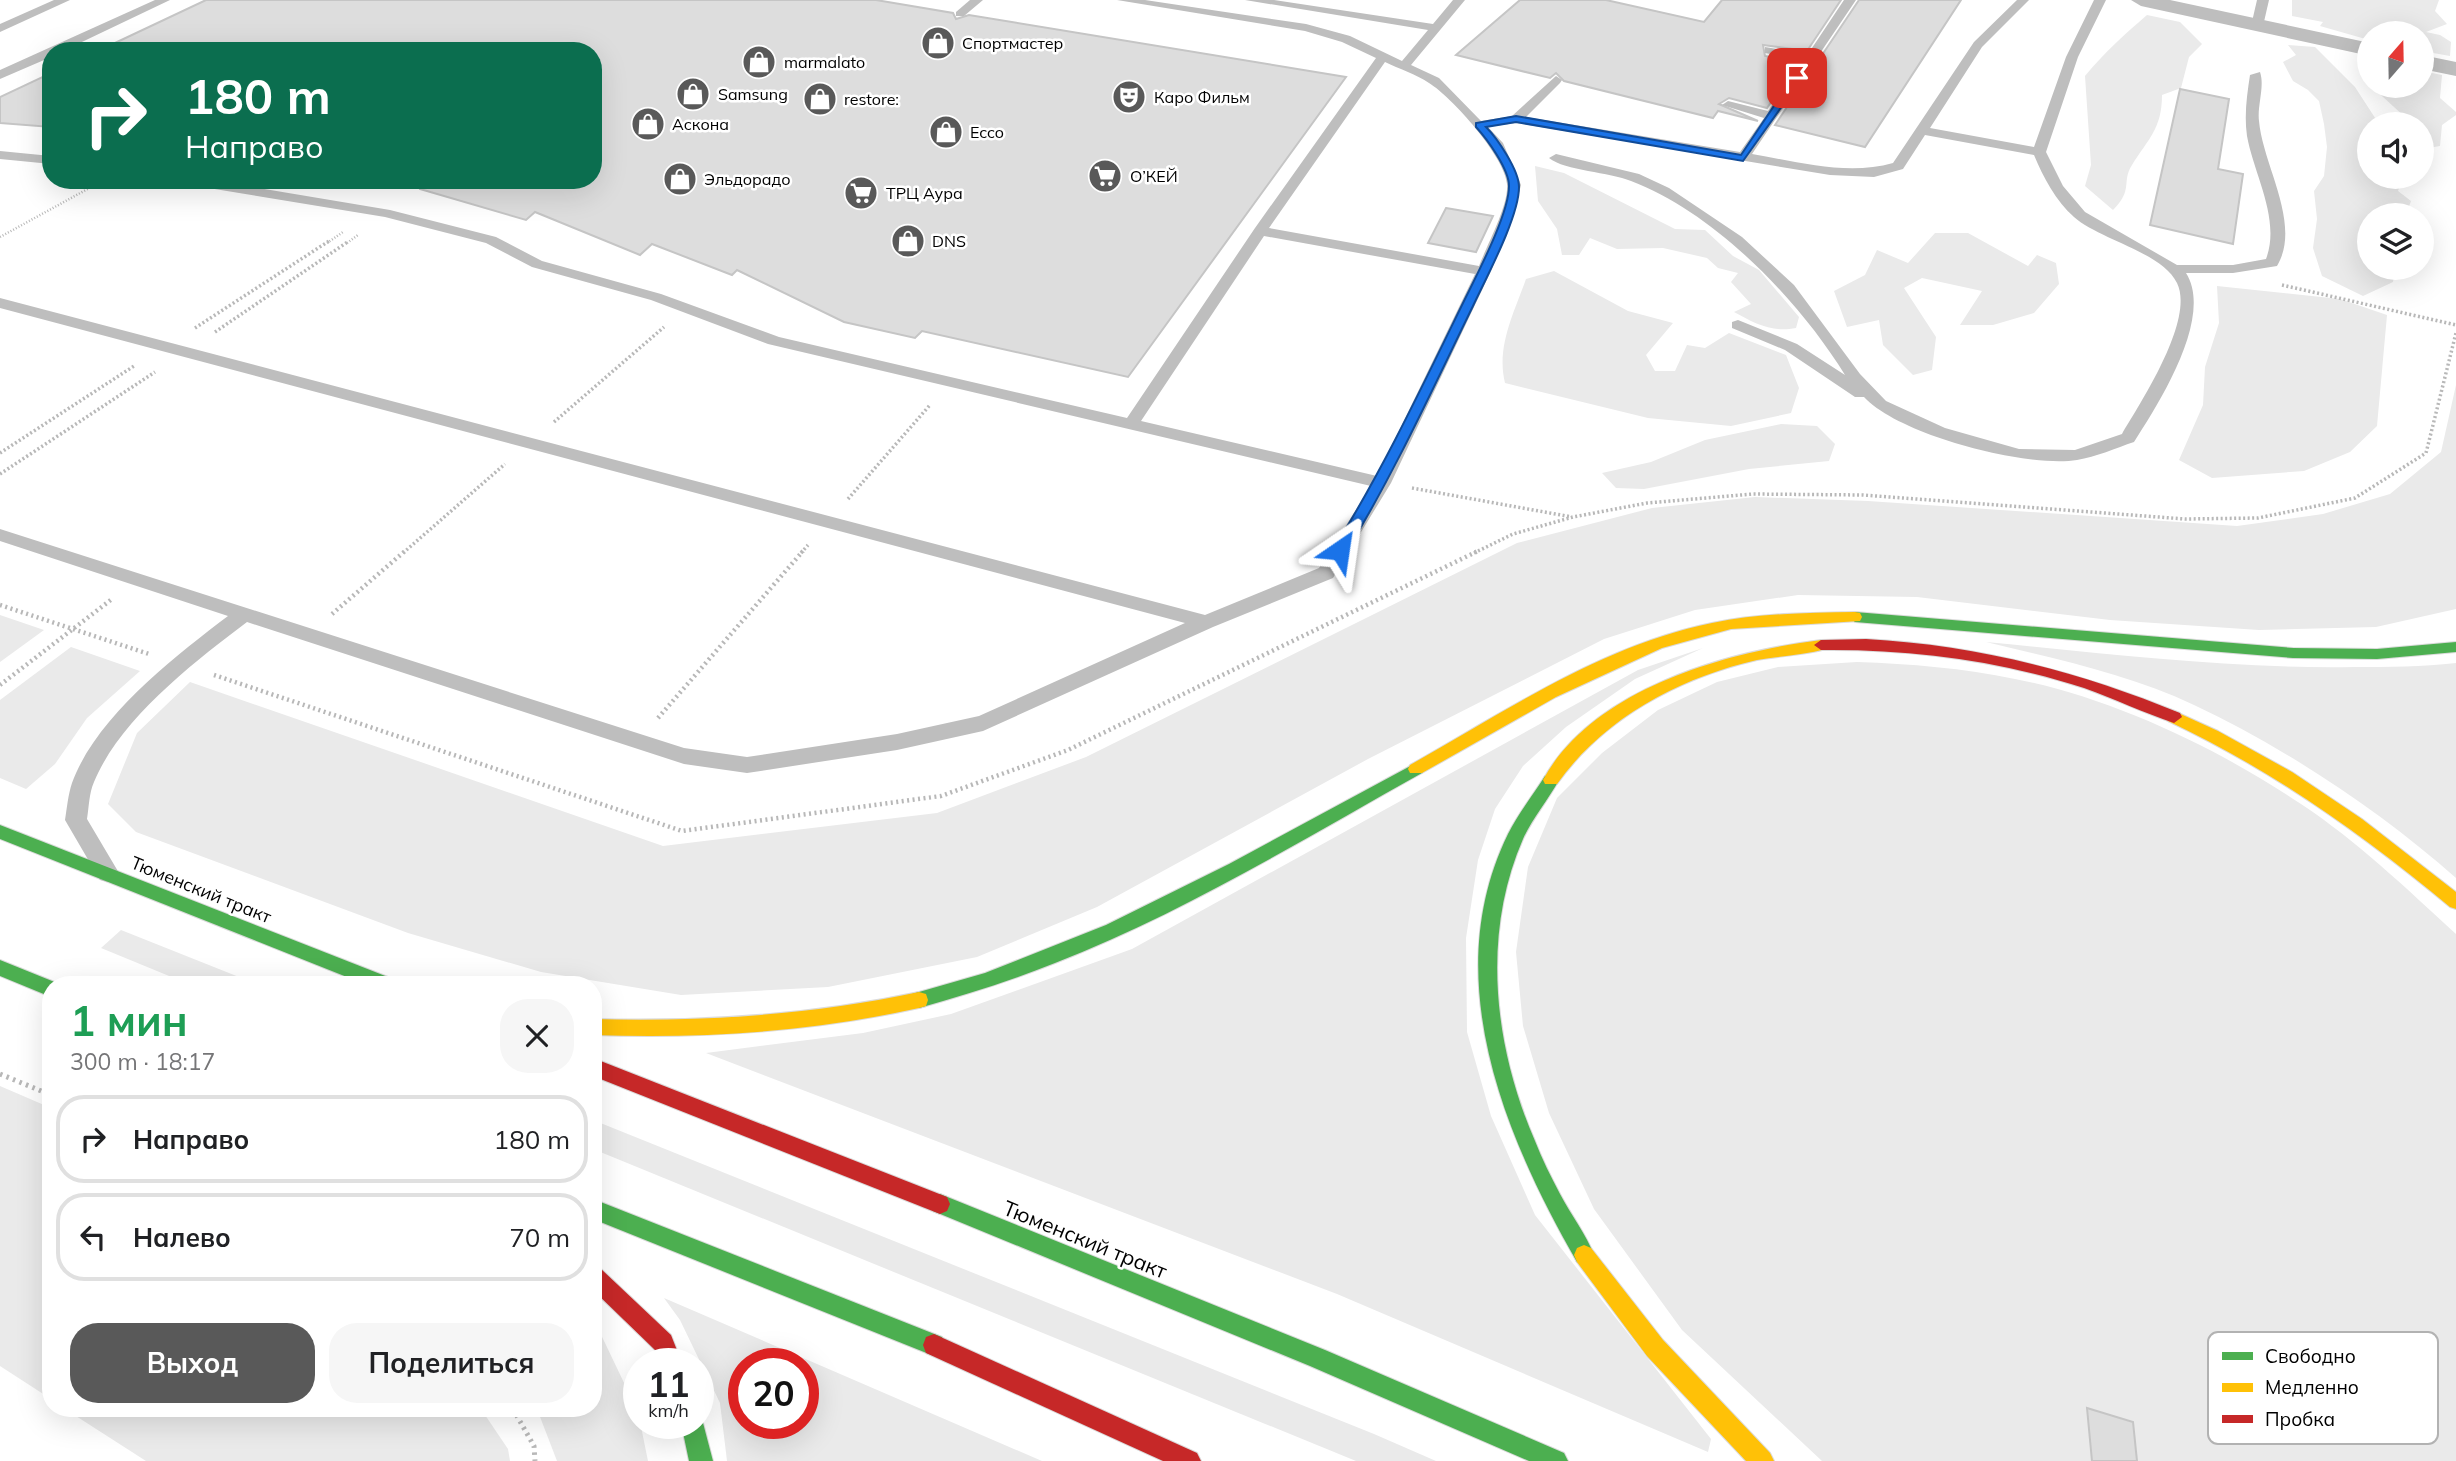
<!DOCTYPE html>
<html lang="ru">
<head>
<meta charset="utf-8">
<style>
	body { margin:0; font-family:Mulish,sans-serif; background:#f6f6f6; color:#202124; height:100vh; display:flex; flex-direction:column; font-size:26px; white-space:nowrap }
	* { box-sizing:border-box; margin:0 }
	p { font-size:23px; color:#757577 }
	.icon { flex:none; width:38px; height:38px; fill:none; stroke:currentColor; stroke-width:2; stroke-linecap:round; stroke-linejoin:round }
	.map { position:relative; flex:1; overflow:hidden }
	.details { position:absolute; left:42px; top:976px; width:560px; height:441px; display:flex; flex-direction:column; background:#fff; border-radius:28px; box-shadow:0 7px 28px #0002 }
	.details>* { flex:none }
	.banner { position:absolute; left:42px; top:42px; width:560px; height:147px; border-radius:28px; box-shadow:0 7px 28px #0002; background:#0b6e4f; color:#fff; overflow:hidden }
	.needle { width:46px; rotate:20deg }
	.controls { position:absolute; left:2357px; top:21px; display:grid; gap:14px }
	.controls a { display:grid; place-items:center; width:77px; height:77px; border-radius:50%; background:#fff; box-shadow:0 7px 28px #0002; font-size:35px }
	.speed { position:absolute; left:623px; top:1348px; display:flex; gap:14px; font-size:35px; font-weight:700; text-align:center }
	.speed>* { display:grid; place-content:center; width:91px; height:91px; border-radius:50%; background:#fff; box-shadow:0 7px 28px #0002; line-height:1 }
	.speed small { font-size:18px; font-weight:400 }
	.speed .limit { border:10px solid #d22; background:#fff; color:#111 }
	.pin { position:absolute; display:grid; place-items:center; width:60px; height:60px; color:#fff; margin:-30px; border-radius:14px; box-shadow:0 4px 10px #0006 }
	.me { position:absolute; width:77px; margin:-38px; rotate:32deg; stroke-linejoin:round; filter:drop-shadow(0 0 5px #0008) }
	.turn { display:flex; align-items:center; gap:24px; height:147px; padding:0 28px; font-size:32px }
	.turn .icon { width:91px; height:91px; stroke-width:2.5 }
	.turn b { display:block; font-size:49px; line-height:60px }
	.round { display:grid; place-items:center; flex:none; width:74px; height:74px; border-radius:28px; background:#f6f6f6 }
	.summary { display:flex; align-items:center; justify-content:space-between; height:119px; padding:0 28px }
	h1 { font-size:42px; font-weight:700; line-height:52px; color:#1e9e55 }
	.button { display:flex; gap:14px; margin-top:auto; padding:14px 28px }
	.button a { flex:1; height:80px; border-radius:28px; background:#595959; color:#fff; font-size:28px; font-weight:700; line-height:80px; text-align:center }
	.button a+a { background:#f6f6f6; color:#202124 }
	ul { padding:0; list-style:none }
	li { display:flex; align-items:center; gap:21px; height:88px; margin:0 14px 10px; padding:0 14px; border:4px solid #e0e0e0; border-radius:28px }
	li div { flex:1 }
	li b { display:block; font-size:26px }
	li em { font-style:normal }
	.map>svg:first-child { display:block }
</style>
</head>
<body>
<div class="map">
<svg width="2456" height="1461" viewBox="0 0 2456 1461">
	<rect width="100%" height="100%" fill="#fff"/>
	<g fill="#eaeaea" fill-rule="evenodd">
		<path d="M2292,0H2439L2435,11L2447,24L2426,32L2440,35L2451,42L2450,56L2422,51V33H2370L2369,40L2320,26L2323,22L2292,16Z"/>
		<path d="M2147,15L2180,22L2202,44L2189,57L2181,88L2162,95C2162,129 2148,139 2132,165C2121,182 2134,189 2113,210L2085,186L2091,165L2085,76C2104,53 2125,34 2147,15Z"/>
		<path d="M2288,45L2315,47L2355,87L2379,124H2370V177H2403L2398,191L2411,201L2406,215H2370V268H2395L2393,282L2363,296L2322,276L2313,248L2317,219L2314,191L2324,176L2327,147L2324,124L2319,101L2308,90L2293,81L2283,62L2296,55Z"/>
		<path d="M2422,71L2442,75L2440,98L2456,112V115L2442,125L2440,146L2422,149V124H2409L2405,117L2371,86H2422Z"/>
		<path d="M1535,166L1564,173L1675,229L1705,230L1733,256L1759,270L1799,317L1796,328C1772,333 1754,323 1734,312L1751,304L1731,282L1738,273L1718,268L1707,258L1663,248L1617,249L1590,238L1579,255H1562L1557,229L1538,201Z"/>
		<path d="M1935,233H1968L2028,266L2037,255L2056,263L2059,284L2034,313L1993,325H1960L1982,291L1922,278L1904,288L1936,337L1932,370L1913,375L1883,345L1879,320L1847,327L1834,291L1865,275L1877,250L1908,263Z"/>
		<path d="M1554,271L1628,311L1673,323L1646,355L1655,371H1675L1687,345L1705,348L1729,333L1786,355L1799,388L1791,413L1731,426L1648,418L1505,383C1496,347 1514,313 1526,279Z"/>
		<path d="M2217,286L2340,299L2387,315L2377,426L2350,452L2304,471L2212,478L2179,460L2203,405L2205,367L2219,323Z"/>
		<path d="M2456,385V609L2376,627L2259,630L2110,620L1917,597L1798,595L1695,610L1604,639L1368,759L1097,907L977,957L828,987L681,995L541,972L408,933L136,832L108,804L137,733L190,682L663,846L937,813L1086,757L1517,543L1652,508L1755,497L1868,501L2237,526L2323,514L2390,494L2441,452Z"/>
		<path d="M1781,424L1817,426L1835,444L1829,461L1749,469L1644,489L1616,488L1602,473L1651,462L1705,440Z"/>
		<path d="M0,615L44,630L0,662Z"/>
		<path d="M1986,642C2109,654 2231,669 2354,667C2389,667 2422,667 2456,663V878C2379,810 2287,749 2194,705C2129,674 2056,659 1986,642Z"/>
		<path d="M71,647L140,671L87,718L55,764L26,789L0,778V700Z"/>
		<path d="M1703,648L1635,679L1566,727L1523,766L1495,809L1478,860L1466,938L1467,1032L1491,1116L1535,1215L1711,1439L1708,1452L1337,1294L706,1053L863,1033L951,1014L1132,949L1638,670Z"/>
		<path d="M1857,662C1911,664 1963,668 2015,679C2113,698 2219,749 2301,804C2357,841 2407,889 2456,934V1461H1822L1682,1330L1594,1209L1549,1113L1523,1026L1516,952L1528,867L1557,798L1602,753L1658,710L1717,682L1778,667Z"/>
		<path d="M121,930L259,985H191L101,948Z"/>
		<path d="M0,1086L51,1108V1399L0,1366Z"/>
		<path d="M593,1120L1374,1434L1436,1461H1356L593,1149Z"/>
		<path d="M664,1298L1042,1461H727L720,1403L680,1320ZM744,1363H803V1423H744Z"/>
		<path d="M593,1318L638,1412L648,1461H557L537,1409H593Z"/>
		<path d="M65,1409H481L508,1449L510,1461H146Z"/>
	</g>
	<g fill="#ddd" stroke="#c5c5c5" stroke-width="2">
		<path d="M206,0H876L953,13L956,19L969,15L1346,77L1128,377L922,331L915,338L844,322L737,270L732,275L652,244L640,255L535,212L526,220L420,189L421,180H593V51H98Z"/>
		<path d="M1520,0H1606L1704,22L1722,0H1841L1807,51L1763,45L1765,56L1799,62L1767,108L1729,98L1719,104L1758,121L1718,111L1713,118L1564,81L1556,73L1550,78L1456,55Z"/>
		<path d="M1859,0H1961L1865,147L1775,125Z"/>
		<path d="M51,73V127L0,123V97Z"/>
		<path d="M2180,89L2229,99L2218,169L2243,174L2233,244L2150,225Z"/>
		<path d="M1446,208L1493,216L1476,252L1428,243Z"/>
		<path d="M2087,1408L2133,1422L2137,1461H2092Z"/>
	</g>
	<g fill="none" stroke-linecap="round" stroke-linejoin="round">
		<defs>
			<g id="fast">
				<path d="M1855,612L2293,648L2377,649L2456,642V652L2377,659L2293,658L1855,622L1848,617Z"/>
				<path d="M1416,763L1422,765L1424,769L1422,773C1302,840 1183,913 1055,963C1010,981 965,995 919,1008L912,1006L910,1000L912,994L985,973L1106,925L1229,864Z"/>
				<path d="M1551,774L1557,776L1559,780C1548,800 1532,819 1523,839C1481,935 1494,1047 1535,1141C1542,1159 1551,1177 1560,1194C1571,1215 1586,1234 1594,1255L1591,1262L1584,1265L1577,1262C1504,1135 1438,977 1508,834C1518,814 1533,795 1545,776Z"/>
				<path d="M0,825L393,979L396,985H367L0,839Z"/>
				<path d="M0,960L57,983L58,985H51V997L0,976Z"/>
				<path d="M940,1194L1325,1350L1564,1453L1568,1461H1529L1310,1366L933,1211L930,1204L933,1197Z"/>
				<path d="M593,1199L942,1337L945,1345L942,1353L934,1356L593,1219Z"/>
				<path d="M698,1414L703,1423L713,1461H689L681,1423H698Z"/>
			</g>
			<g id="slow">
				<path d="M1855,612L1860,613L1862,617L1860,621L1731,629L1662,648L1556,697L1422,773H1410L1408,769L1410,765C1506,711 1603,645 1712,623C1759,613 1807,613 1855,612Z"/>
				<path d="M1821,640L1826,641L1828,645L1826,649C1804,655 1780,656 1757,660C1679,678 1604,718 1557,784H1545L1543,780C1592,689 1726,652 1821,640Z"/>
				<path d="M2174,711L2218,731L2292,772L2362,819L2456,892V909L2450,907C2362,834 2272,770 2168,721L2166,717L2168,713Z"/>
				<path d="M919,992L926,994L928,1000L926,1006L919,1008C811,1032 704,1039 593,1035V1019C704,1022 811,1015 919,992Z"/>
				<path d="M1584,1245L1591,1248L1663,1340L1770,1453L1774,1461H1746L1647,1356L1577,1262L1574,1255L1577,1248Z"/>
			</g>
			<g id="jam">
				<path d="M1866,639C1976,645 2078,671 2180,713L2182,717L2174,723C2144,713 2115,699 2084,688C1998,660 1911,649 1821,650L1814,645L1821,640Z"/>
				<path d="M593,1058L947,1197L950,1204L947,1211L940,1214L593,1076Z"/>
				<path d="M593,1265L600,1268L671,1335L682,1363H660L655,1350L593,1290Z"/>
				<path d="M934,1334L1197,1453L1201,1461H1163L926,1353L923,1345L926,1337Z"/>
			</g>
		</defs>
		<use href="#fast" stroke="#dbdbdb" stroke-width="2"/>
		<use href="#slow" stroke="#dbdbdb" stroke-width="2"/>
		<use href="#jam" stroke="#dbdbdb" stroke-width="2"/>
		<g stroke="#b8b8b8" stroke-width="2.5" stroke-dasharray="1 2" stroke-linecap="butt">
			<path d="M0,237L104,180"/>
			<path d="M327,243L343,232"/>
			<path d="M347,243L358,235"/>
		</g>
		<g stroke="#b8b8b8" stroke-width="3.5" stroke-dasharray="2 2.5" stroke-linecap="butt">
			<path d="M2282,285L2456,325"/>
			<path d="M195,328L329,241"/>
			<path d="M215,332L349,241"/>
			<path d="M554,422L664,327"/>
			<path d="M0,453L134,366"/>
			<path d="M0,474L155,372"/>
			<path d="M1412,488L1572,517"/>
			<path d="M848,499L930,405"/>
			<path d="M403,553L505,464"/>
			<path d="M801,553L808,545"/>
			<path d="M1474,553L1513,534L1573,517L1647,503L1753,494L1863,495L2185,519L2258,518L2355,498L2426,453L2456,333"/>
		</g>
		<g stroke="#b8b8b8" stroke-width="4.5" stroke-dasharray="2 3.5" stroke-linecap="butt">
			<path d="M0,605L149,654"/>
			<path d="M332,614L405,551"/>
			<path d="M214,675L682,831L941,796L1068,750L1478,551"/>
			<path d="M0,685L112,599"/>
			<path d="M658,718L803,551"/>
		</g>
		<g stroke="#b8b8b8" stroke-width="5" stroke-dasharray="2.5 4.5" stroke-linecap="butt">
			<path d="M0,1074L51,1095"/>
			<path d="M513,1409L534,1446L535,1461"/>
		</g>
		<g fill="#bebebe" fill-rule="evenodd">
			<path d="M54,0H70L0,32V24Z"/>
			<path d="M155,0H170L63,51H51V57L0,79V70Z"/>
			<path d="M970,0H983L964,16H956V12Z"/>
			<path d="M1117,0H1145L1306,24L1350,36L1402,61L1428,30L1245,0H1274L1433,24L1453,0H1465L1411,65L1439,78L1481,121L1512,116L1556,76L1562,80L1560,83L1526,117L1740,152L1764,118L1722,105L1728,101L1768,111L1803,60L1765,53V47L1808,54L1844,0H1856L1752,154C1798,162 1848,176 1893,163L1974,42L2017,0H2029L1982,47L1930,128L2034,147L2066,57L2094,0H2106L2078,57L2046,152L2063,186L2085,212L2177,265H2233L2266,259C2281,219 2254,175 2247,136C2244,115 2247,95 2250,75L2260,72C2265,86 2257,106 2259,121C2263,166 2302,224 2277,266L2233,273H2186C2214,317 2159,403 2134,442C2116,448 2096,457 2077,460C2026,468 1899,435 1864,397H1855L1785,350L1732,328V322L1738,320L1797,344L1845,375C1798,299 1715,213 1631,181C1610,172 1565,171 1549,158L1556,154L1639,174L1669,188L1742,237L1794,285L1860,374L1886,401L1945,428L2019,449L2075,450L2122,434C2141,402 2195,320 2177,283C2162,252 2100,240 2074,217C2056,201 2043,177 2034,155L1925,135L1903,169L1874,177L1830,175L1516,123L1488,127L1503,143L1521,185L1513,216L1491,271L1391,483L1333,578L1213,627L983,731L897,750L747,773L684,764L247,622C194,662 120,719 94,782C89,793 89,807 87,819L119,873L116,880L108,882L100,880L65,820C67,808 68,795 72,783C96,717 174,657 228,616L0,541V529L684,748L747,757L897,734L979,716L1185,623L0,308V298L1205,615L1319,568L1371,486L768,344L651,300L532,267L486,243L385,217L184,184L177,180H211L390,210L496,237L542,261L661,294L779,337L1127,418L1255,228L1376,58L1342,42L1305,31ZM1385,62C1399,69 1416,74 1429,83C1452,97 1505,157 1507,184C1509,205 1487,245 1479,266L1269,228ZM1264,236L1475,274L1377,476L1141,421Z"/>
			<path d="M2257,0H2269L2263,26L2257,29L2251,26Z"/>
			<path d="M0,151L51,156V164L0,159Z"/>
		</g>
		<g fill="#bebebe" fill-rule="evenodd">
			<path d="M2131,0H2170L2370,43V56L2141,6Z"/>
			<path d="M2422,55L2456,62V76L2422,69Z"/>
		</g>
		<use href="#fast" fill="#4caf50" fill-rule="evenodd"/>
		<use href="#slow" fill="#ffc107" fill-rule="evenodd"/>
		<use href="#jam" fill="#c62828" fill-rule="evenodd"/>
	</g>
	<path fill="#1a73e8" stroke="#114b97" stroke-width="2" d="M1794,76L1802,78L1743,161L1516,122L1486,127C1497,138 1519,170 1519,187C1519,217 1486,278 1473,306C1432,390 1394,474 1345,554H1335L1333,550C1382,471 1421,389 1462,305C1475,278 1509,215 1509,186C1509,169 1487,139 1476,127V123L1516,116L1741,155Z"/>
	<defs>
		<symbol id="shop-disc" viewBox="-11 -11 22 22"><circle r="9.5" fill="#595959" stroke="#fff"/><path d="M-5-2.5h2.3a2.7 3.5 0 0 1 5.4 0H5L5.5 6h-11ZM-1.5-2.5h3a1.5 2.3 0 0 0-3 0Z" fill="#fff"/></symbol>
		<symbol id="theatre-disc" viewBox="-11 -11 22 22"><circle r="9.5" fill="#595959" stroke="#fff"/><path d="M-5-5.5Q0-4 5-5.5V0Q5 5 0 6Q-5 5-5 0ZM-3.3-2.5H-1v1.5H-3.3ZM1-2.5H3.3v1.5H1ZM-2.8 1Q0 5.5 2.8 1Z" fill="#fff"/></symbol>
		<symbol id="supermarket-disc" viewBox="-11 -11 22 22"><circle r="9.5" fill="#595959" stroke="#fff"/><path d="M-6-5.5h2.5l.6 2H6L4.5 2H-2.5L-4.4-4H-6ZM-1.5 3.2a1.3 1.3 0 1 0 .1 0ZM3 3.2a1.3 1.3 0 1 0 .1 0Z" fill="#fff"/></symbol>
	</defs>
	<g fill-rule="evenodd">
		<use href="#shop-disc" x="919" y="24" width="38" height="38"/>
		<use href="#shop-disc" x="740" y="43" width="38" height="38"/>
		<use href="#shop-disc" x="674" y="75" width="38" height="38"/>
		<use href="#theatre-disc" x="1110" y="78" width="38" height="38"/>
		<use href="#shop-disc" x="801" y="80" width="38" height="38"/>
		<use href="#shop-disc" x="629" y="105" width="38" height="38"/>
		<use href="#shop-disc" x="927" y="113" width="38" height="38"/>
		<use href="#supermarket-disc" x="1086" y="157" width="38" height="38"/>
		<use href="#shop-disc" x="661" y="160" width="38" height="38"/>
		<use href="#supermarket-disc" x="842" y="174" width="38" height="38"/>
		<use href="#shop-disc" x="889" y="222" width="38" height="38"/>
	</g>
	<g text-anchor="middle" stroke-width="5" stroke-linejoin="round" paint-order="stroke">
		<g font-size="16" fill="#000" stroke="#fff" text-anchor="start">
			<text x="962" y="49">Спортмастер</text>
			<text x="784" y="68">marmalato</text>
			<text x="718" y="100">Samsung</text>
			<text x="1154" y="103">Каро Фильм</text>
			<text x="844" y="105">restore:</text>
			<text x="672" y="130">Аскона</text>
			<text x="970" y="138">Ecco</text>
			<text x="1130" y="182">О’КЕЙ</text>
			<text x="704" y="185">Эльдорадо</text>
			<text x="886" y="199">ТРЦ Аура</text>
			<text x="932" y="247">DNS</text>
		</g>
		<g font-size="18" fill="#000" stroke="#fff">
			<text transform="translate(201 890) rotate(22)" y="6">Тюменский тракт</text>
		</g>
		<g font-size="21" fill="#000" stroke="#fff">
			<text transform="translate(1085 1240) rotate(22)" y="7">Тюменский тракт</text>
		</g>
	</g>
	<rect x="2208" y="1332" width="230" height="112" rx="10" fill="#fff" stroke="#b2b2b2" stroke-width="2"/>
	<rect x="2222" y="1352" width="31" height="8" fill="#4caf50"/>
	<rect x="2222" y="1383" width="31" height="9" fill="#ffc107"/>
	<rect x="2222" y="1415" width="31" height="8" fill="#c62828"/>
	<g font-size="19" fill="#000">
		<text x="2265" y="1363">Свободно</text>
		<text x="2265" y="1394">Медленно</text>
		<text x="2265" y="1426">Пробка</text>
	</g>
</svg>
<div class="controls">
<a><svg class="needle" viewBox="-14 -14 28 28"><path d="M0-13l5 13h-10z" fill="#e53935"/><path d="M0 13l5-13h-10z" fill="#757577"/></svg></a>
<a><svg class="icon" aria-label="sound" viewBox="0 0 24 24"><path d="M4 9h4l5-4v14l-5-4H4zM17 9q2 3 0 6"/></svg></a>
<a><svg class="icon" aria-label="layers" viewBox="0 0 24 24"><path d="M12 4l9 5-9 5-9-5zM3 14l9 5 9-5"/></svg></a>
</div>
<div class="speed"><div>11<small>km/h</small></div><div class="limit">20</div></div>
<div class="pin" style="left:1797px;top:78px;background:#d93025"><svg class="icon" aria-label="arrive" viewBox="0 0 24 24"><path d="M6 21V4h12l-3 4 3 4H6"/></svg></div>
<svg class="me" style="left:1340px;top:550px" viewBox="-20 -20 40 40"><path d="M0-17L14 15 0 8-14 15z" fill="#1a73e8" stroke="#fff" stroke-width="4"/></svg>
<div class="banner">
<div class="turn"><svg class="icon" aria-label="right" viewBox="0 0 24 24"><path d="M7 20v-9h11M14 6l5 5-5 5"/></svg><div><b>180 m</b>Направо</div></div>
</div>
<section class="details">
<div class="summary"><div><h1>1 мин</h1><p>300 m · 18:17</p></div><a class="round"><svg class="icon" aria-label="close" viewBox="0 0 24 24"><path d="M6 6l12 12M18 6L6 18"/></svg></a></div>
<ul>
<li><svg class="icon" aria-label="right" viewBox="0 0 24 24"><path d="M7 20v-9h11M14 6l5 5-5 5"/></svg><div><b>Направо</b></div><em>180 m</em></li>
<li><svg class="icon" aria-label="left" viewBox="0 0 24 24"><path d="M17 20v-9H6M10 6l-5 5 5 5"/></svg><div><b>Налево</b></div><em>70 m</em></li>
</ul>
<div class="button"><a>Выход</a><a>Поделиться</a></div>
</section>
</div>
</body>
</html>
